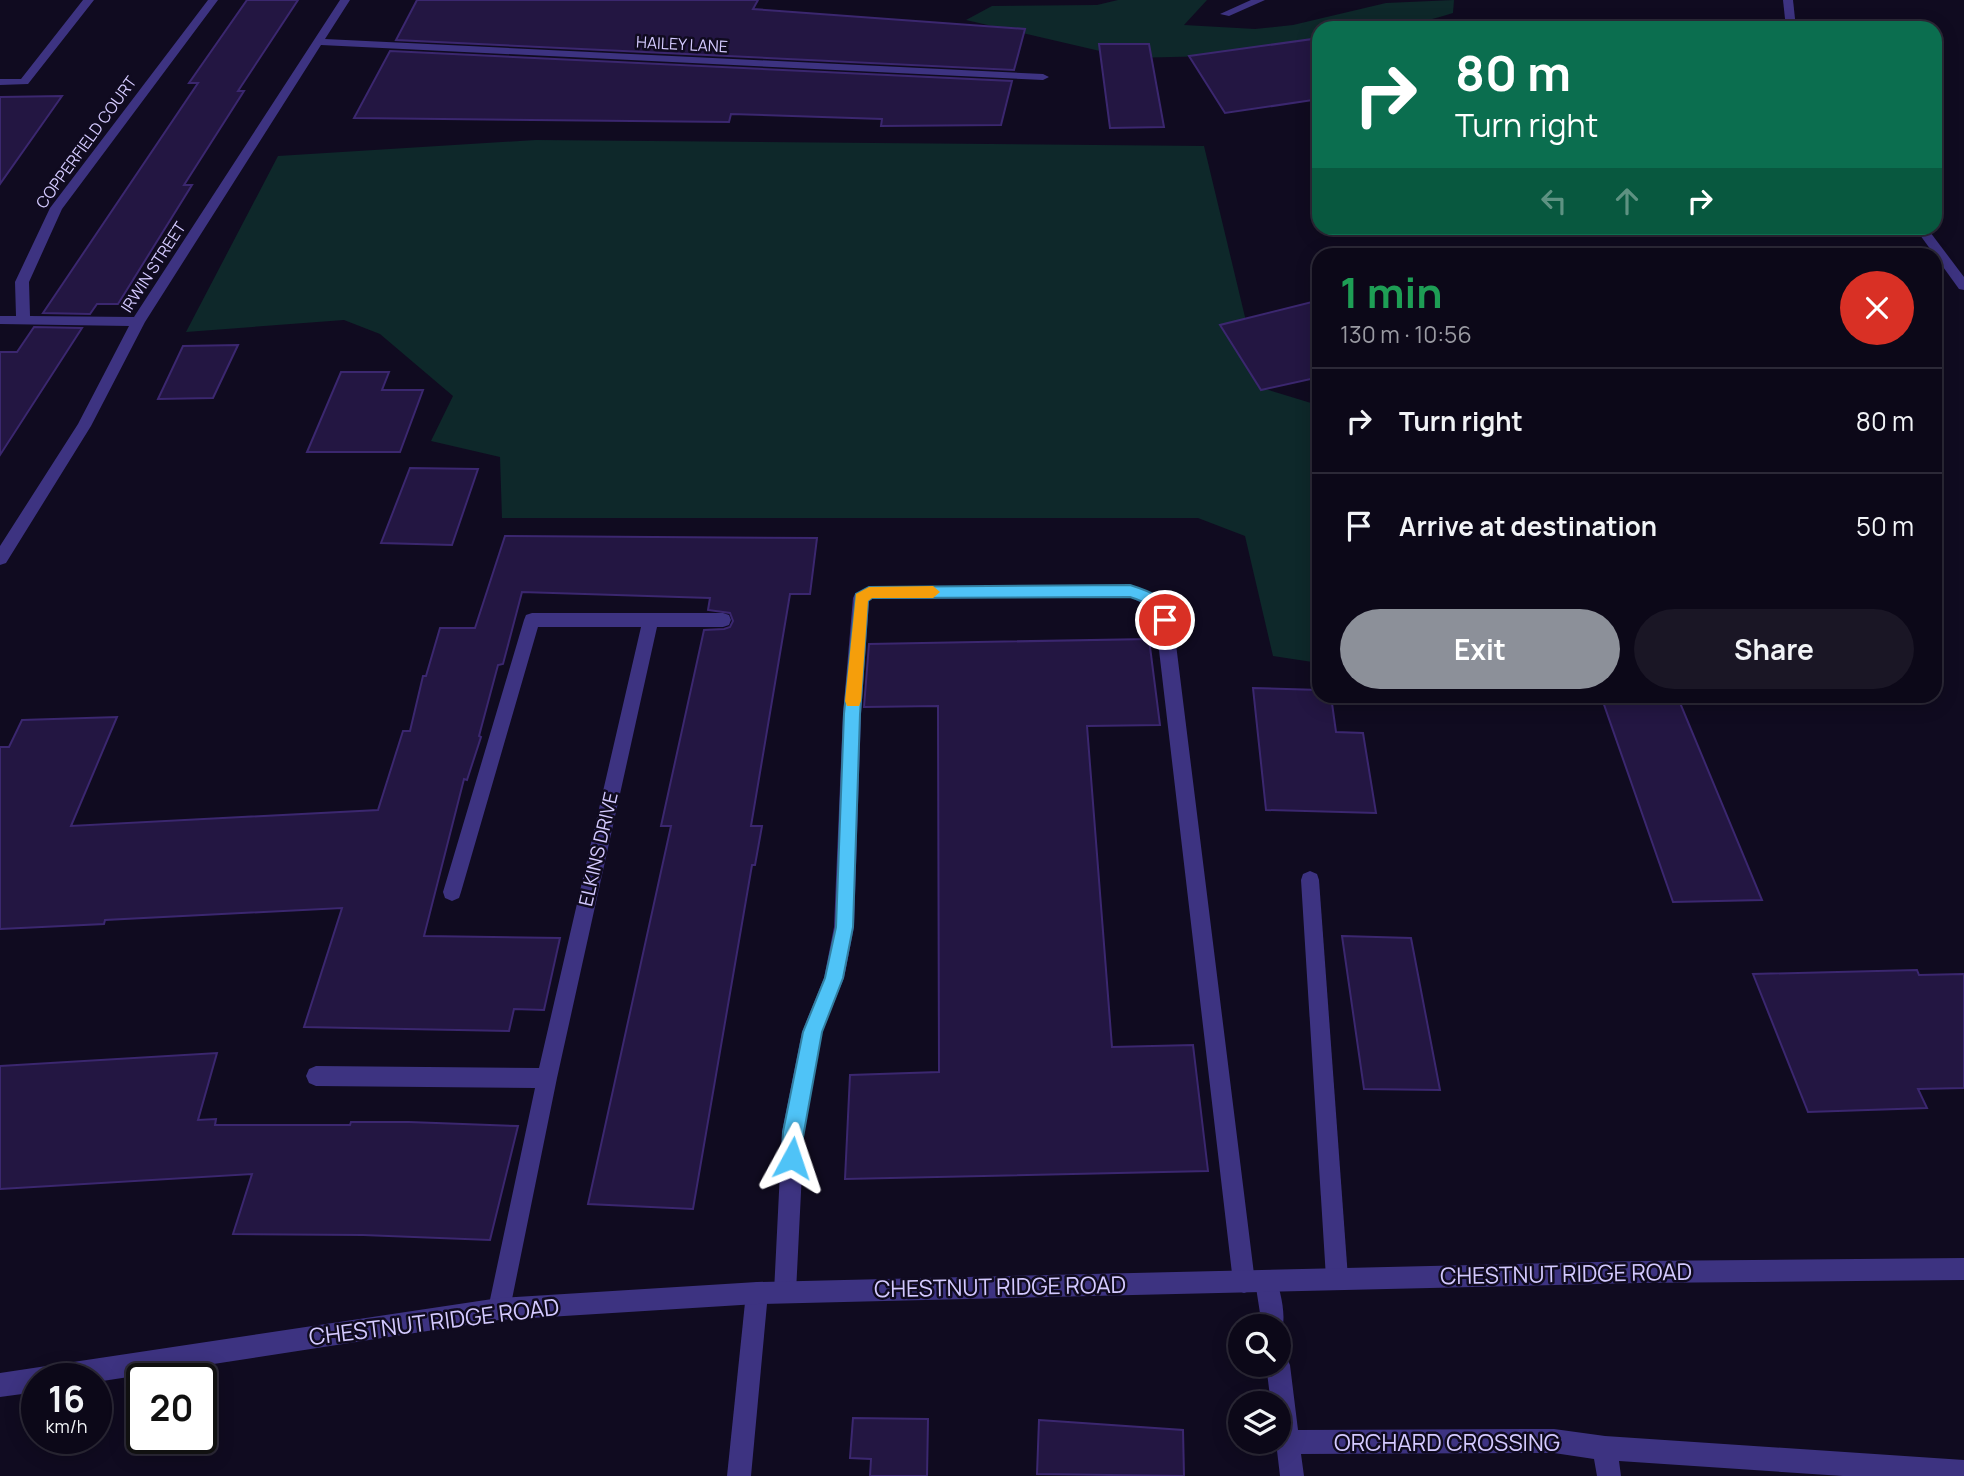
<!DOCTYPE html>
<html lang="en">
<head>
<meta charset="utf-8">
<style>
	body { margin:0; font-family:Manrope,sans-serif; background:#1a1625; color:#f1f3f6; height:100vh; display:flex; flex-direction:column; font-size:26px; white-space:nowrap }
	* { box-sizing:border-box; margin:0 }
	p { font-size:23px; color:#9a9aa2 }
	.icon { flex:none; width:38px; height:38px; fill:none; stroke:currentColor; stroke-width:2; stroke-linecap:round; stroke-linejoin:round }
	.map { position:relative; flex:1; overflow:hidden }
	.panel { position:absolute; left:1312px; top:248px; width:630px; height:455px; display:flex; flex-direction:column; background:#0c0818; border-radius:21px; box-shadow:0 4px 18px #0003,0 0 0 2px #2c2937 }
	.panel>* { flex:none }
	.hud { position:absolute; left:1312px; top:21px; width:630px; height:214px; border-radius:21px; box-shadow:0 4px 18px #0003,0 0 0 2px #2c2937; background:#0b6e4f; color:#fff; overflow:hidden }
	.fabs { position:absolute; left:1228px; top:1314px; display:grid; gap:14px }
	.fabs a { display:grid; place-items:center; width:63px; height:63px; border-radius:50%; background:#0c0818; box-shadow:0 4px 18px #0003,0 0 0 2px #2c2937; font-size:35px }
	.speed { position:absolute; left:21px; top:1363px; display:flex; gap:14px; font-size:35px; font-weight:700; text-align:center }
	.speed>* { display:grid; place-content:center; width:91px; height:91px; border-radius:50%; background:#0c0818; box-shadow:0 4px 18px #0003,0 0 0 2px #2c2937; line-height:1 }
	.speed small { font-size:18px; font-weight:400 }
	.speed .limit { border:4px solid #111; border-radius:10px; background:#fff; color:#111 }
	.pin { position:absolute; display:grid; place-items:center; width:60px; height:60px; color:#fff; margin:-30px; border:4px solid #fff; border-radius:50%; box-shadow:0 2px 7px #0007 }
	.me { position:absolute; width:77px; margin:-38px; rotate:5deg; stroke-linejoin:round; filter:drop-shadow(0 0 5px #0008) }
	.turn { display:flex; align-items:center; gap:24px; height:147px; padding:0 28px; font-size:32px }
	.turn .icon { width:91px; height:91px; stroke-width:2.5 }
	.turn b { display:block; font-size:49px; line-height:60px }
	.lanes { display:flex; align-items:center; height:66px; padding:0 28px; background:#0003; justify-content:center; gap:35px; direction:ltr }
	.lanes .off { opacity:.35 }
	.round { display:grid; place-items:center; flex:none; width:74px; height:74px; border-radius:37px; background:#1a1625 }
	.head { display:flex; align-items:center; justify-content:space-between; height:119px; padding:0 28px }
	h1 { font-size:42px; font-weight:700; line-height:52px; color:#1e9e55 }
	.action { display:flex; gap:14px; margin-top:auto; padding:14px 28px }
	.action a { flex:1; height:80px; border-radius:42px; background:#8c9099; color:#fff; font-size:28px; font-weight:700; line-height:80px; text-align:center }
	.action a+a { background:#1a1625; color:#f1f3f6 }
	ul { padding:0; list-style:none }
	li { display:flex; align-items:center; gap:21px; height:105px; padding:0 28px; border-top:2px solid #2c2937 }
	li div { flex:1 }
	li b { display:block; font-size:26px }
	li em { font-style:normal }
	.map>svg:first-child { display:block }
</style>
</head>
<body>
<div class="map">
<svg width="1964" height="1476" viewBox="0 0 1964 1476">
	<rect width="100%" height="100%" fill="#100b20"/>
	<g fill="#0e282a">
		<path d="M1118,0H1207L1184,25L1255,29L1293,25L1386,3L1454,0L1453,13C1403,29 1371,28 1320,28L1319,40L1214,56L1130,58L966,20L992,6L1097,5Z"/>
		<path d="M536,140L1204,146L1262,388L1311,403L1320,448L1319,663L1273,656L1245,536L1198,518H502L500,457L431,441L453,396L380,334L344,320L186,332L278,156Z"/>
	</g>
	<g fill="#231642" stroke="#3b276f" stroke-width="2">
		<path d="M247,0H298L238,91H244L184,185H192L118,304H97L90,314L43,313L198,83H189Z"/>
		<path d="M417,0H758L753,9L1025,29L1014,70L396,40Z"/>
		<path d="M1320,38V99L1225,113L1189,56Z"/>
		<path d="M1099,44H1149L1164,127L1110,128Z"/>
		<path d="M390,51L1012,81L1001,125L881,126L882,119L731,114L729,122L354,118Z"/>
		<path d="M62,96L0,184V97Z"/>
		<path d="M1320,300V377L1261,390L1220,325Z"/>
		<path d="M34,327L82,328L0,455V352H17Z"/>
		<path d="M238,345L213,398L158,399L183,346Z"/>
		<path d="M341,372H389L382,390H423L400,452H307Z"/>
		<path d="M410,468L478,469L452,545L381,543Z"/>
		<path d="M505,536L817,538L810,594H790L751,826H762L755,865H752L693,1209L588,1204L671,826H661L704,630L724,629L730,627L733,621L730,613L708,610L710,598L522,592L503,664L498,665L479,736L481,737L467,780L464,779L424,936L560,938L544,1010L514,1009L509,1031L304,1027L342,908L105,920L104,924L0,929V747H9L22,720L117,717L71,826L378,810L403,731H410L423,676H426L440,628H475Z"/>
		<path d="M1149,639L1160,725L1087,726L1112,1047L1193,1045L1208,1171L845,1179L850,1075L939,1072L938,706L864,707L869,644Z"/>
		<path d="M1253,688L1320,690V696H1331L1336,732L1363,733L1376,813L1266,810Z"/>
		<path d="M1601,696L1678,698L1762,900L1673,902Z"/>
		<path d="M1342,936L1411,938L1440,1090L1364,1089Z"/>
		<path d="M1917,970L1919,975L1964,974V1088L1918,1089L1927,1108L1808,1112L1753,974Z"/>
		<path d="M217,1053L198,1120L216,1119L215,1125H350L351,1122H409L518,1126L490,1240L363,1235L233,1234L252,1174L0,1189V1066Z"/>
		<path d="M853,1418L928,1419L927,1476H870L871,1459L850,1458Z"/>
		<path d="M1039,1420L1183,1430L1184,1476L1037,1474Z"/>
	</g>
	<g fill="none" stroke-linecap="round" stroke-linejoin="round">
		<g fill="#3d3381" fill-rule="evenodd">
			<path d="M1130,585L1157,596L1173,620L1255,1282L1252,1290L1244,1293L1236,1290L1233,1282L1155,616L1146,605L1130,597L872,599L869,601L861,714L854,927L844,978L822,1032L804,1132L796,1292L793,1300L785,1303L777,1300L774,1292L782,1132L802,1032L824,978L834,927L843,714L853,598L855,594L869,587Z"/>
			<path d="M1310,871L1317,874L1319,880L1348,1278L1345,1286L1337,1289L1329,1286L1326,1278L1301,880L1303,874Z"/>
		</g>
		<g fill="#3d3381" fill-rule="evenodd">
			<path d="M83,0H94L28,84L0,85V79H21Z"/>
			<path d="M208,0H218L62,209L29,282L30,316L134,317L340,0H350L325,39L1043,74L1049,77L1043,80L321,45L145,322L91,426L6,563L0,565V546L78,424L129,326L0,324V316H16L15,282L50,208Z"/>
			<path d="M1251,0H1265L1229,16L1220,14Z"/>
			<path d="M532,613H723L729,615L731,620L729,625L723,627H657L557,1078L510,1309L507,1317L499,1320L491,1317L488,1309L535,1088L316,1086L309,1083L306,1076L309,1069L316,1066L539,1068L641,627H538L461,892L459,898L452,901L445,898L443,892L524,620L526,615Z"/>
			<path d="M1266,1270L1274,1273C1280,1288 1289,1322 1279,1335V1326H1262L1255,1281L1258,1273Z"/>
			<path d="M757,1282L765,1285L768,1293L751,1476H727L746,1293L749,1285Z"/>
			<path d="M1279,1354L1286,1357L1290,1365L1298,1430L1554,1429L1605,1436L1964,1460V1476H1843L1619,1461L1621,1476H1597L1594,1459L1554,1453L1301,1454L1304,1476H1280L1276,1442H1279V1404H1271L1266,1365H1279Z"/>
		</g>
		<g fill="#3d3381" fill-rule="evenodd">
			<path d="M1783,0H1793L1796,28H1786Z"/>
			<path d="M1915,228H1927L1964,277V290L1959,289Z"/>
			<path d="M1964,1258V1280L1639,1283L757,1304L499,1320L96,1382V1379H37V1392L0,1397V1373L499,1298L757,1282L1639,1261Z"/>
		</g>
	</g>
	<path fill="#4fc3f7" stroke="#337fa1" stroke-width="2" d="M1130,585C1155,593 1162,595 1172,620L1170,624H1159C1152,608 1148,602 1130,597L872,598L868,601L860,714L853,927L843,978L822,1032L798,1165L792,1168L785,1165L782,1158L783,1132L803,1032L825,978L836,927L844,714L856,594L869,587Z"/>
	<path fill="#f59e0b" d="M933,586L940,592L933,598H872L868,601L861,701L859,706H847L845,701L856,594L869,587Z"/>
	<g text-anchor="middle" stroke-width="5" stroke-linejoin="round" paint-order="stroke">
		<g font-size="16" fill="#d4caff" stroke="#100b20">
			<text transform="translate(682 44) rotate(3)" y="6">HAILEY LANE</text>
			<text transform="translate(86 142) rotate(-54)" y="6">COPPERFIELD COURT</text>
			<text transform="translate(153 267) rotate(-57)" y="6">IRWIN STREET</text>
		</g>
		<g font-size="19" fill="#d4caff" stroke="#100b20">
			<text transform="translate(598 849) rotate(-77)" y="7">ELKINS DRIVE</text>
		</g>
		<g font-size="23" fill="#d4caff" stroke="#100b20">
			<text transform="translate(1566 1274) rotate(-1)" y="8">CHESTNUT RIDGE ROAD</text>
			<text transform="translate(1000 1287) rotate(-1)" y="8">CHESTNUT RIDGE ROAD</text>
			<text transform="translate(434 1322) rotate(-7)" y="8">CHESTNUT RIDGE ROAD</text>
			<text x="1447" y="1451">ORCHARD CROSSING</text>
		</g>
	</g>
</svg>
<div class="fabs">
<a><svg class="icon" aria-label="search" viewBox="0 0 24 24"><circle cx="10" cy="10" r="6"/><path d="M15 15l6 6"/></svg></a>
<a><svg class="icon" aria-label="layers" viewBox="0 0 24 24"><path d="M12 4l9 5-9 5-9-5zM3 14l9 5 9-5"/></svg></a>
</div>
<div class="speed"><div>16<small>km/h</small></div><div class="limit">20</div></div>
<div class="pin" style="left:1165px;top:620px;background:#d93025"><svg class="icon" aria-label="arrive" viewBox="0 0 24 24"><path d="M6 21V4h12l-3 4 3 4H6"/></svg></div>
<svg class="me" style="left:792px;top:1158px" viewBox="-20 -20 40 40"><path d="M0-17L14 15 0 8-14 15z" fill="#4fc3f7" stroke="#fff" stroke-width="4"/></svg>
<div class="hud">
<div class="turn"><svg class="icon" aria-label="right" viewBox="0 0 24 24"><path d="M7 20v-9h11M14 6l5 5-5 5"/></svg><div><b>80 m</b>Turn right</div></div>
<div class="lanes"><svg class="icon off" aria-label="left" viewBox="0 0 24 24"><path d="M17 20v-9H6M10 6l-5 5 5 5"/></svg><svg class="icon off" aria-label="ahead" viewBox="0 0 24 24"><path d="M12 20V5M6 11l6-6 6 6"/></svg><svg class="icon" aria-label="right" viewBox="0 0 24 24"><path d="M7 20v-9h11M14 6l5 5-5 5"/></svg></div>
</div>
<section class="panel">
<div class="head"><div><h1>1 min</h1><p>130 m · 10:56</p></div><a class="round" style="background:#d93025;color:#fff"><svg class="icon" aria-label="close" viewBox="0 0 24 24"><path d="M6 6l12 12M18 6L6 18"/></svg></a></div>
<ul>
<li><svg class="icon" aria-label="right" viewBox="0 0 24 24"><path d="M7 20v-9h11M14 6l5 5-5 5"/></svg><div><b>Turn right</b></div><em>80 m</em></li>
<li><svg class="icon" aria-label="arrive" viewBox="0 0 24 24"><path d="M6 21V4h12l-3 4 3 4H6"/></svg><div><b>Arrive at destination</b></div><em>50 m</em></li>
</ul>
<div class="action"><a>Exit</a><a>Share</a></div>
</section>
</div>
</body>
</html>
